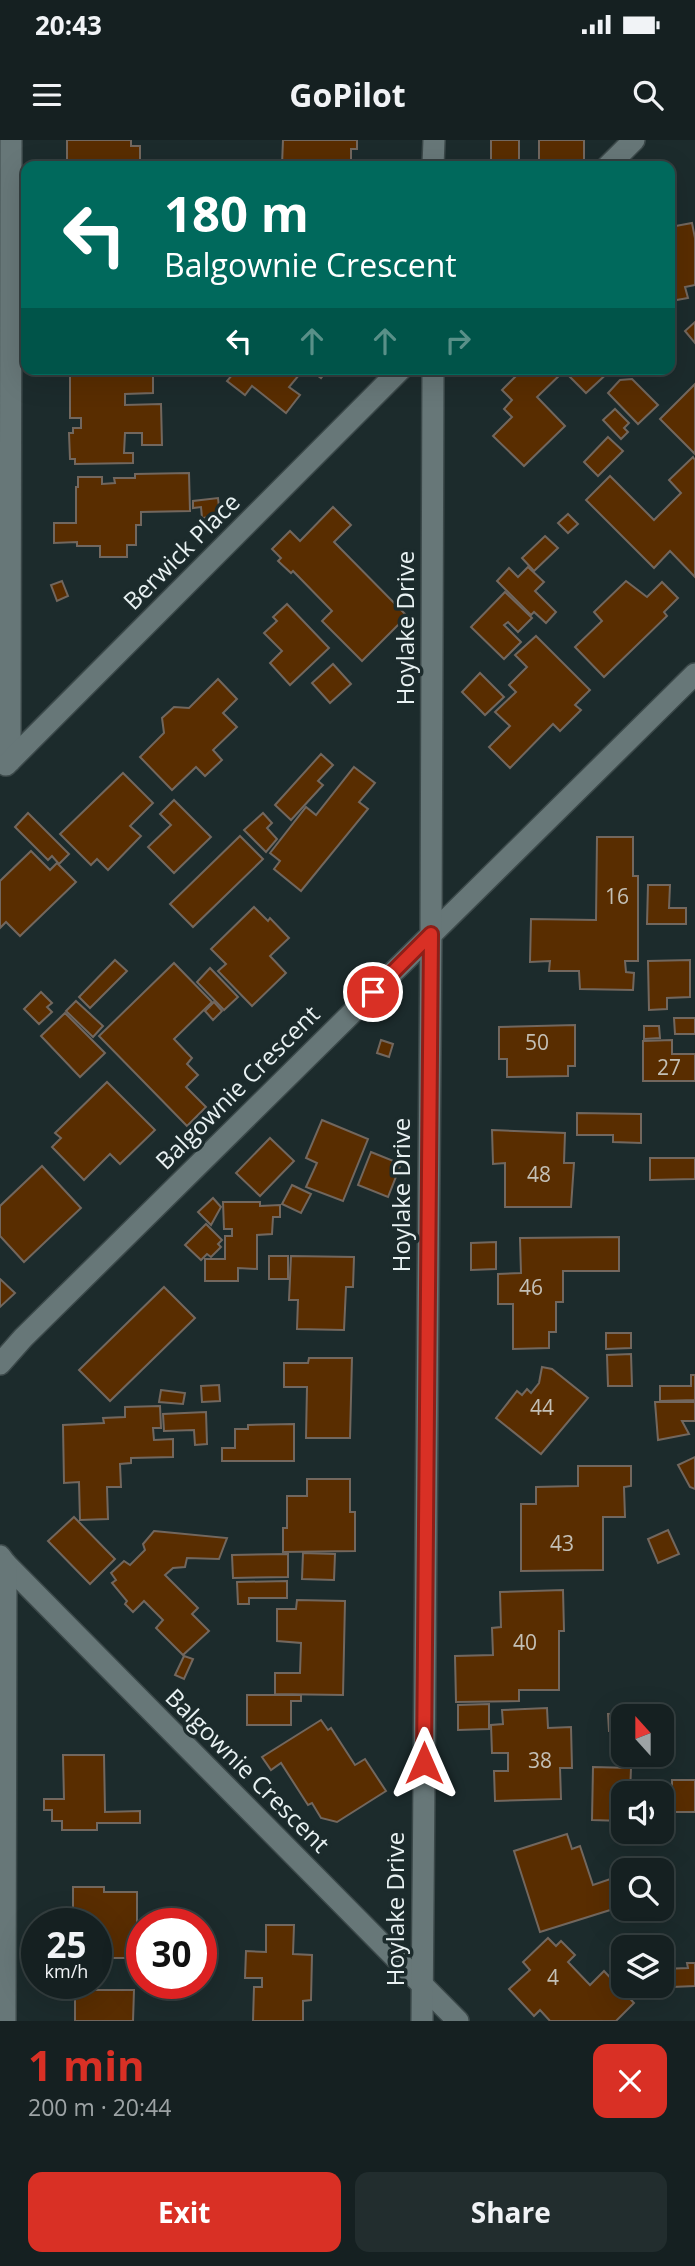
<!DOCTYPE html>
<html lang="en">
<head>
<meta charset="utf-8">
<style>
	body { margin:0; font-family:"Open Sans",sans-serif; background:#222d2e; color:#f1f3f6; height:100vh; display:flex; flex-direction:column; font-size:26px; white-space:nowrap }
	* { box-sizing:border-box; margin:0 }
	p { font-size:23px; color:#9da3a5 }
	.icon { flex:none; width:38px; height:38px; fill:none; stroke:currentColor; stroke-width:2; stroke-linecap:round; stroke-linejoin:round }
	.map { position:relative; height:1881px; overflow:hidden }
	.panel { display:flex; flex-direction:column; background:#152021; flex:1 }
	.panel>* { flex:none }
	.top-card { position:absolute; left:21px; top:21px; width:654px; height:214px; border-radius:14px; box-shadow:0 7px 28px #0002,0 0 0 2px #343e3f; background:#00695c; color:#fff; overflow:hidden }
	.needle { width:46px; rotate:339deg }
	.fabs { position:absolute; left:611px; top:1564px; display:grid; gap:14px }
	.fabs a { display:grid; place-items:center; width:63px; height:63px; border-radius:14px; background:#152021; box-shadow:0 7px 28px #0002,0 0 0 2px #343e3f; font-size:35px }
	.speed { position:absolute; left:21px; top:1768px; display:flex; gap:14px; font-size:35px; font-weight:700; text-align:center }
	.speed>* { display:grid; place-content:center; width:91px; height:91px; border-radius:50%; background:#152021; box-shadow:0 7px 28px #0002,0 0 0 2px #343e3f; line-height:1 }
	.speed small { font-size:18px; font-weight:400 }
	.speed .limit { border:10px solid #d22; background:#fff; color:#111 }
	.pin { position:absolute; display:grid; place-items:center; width:60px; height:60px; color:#fff; margin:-30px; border:4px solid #fff; border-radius:50%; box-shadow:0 2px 7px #0007 }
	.me { position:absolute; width:77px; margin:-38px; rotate:0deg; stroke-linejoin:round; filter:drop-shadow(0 0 5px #0008) }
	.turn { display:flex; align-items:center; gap:24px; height:147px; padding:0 28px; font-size:32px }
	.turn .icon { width:91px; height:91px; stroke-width:2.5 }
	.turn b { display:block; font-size:49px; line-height:60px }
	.lanes { display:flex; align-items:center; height:66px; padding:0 28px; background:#0003; justify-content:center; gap:35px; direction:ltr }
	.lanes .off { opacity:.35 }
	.round { display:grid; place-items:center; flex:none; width:74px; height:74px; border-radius:14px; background:#222d2e }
	.summary { display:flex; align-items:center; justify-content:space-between; height:119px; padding:0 28px }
	h1 { font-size:42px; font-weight:700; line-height:52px; color:#d93025 }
	.primary-button { display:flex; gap:14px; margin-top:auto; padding:14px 28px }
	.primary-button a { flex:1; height:80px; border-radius:14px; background:#d93025; color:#fff; font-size:28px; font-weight:700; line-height:80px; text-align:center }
	.primary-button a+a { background:#222d2e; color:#f1f3f6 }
	.status { display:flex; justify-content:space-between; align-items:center; height:49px; padding:0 35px; background:#152021; direction:ltr }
	.status svg { height:19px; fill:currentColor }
	header { display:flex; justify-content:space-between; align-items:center; height:91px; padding:0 28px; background:#152021; font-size:32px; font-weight:700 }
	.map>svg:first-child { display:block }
</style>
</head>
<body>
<div class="status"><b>20:43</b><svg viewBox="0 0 49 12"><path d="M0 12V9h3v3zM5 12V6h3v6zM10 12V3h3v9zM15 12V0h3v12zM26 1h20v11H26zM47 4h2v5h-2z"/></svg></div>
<header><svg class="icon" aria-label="menu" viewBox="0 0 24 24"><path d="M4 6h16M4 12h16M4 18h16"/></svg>GoPilot<svg class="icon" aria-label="search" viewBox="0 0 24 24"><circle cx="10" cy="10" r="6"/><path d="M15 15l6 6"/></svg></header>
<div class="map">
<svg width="695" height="1881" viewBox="0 0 695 1881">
	<rect width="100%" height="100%" fill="#1c2b2c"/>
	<g fill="#592d00" stroke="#72675e" stroke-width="2">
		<path d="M67,0H131V6H140V25L81,26V22H67Z"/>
		<path d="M283,0H357V9H351V23L324,22V25H282Z"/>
		<path d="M491,0H519V23L491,24Z"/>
		<rect x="539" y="0" width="45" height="26"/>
		<path d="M692,83L695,98V145L685,147L688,158L671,161L670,87Z"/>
		<path d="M695,182V203L685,191Z"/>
		<path d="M153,229V253L125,254V265L161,264L162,305H142V293H125L124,313H133V323L75,324V319H70L69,293H73V288H81V278H70V230Z"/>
		<path d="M237,229H304L289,247L300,255L286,273L252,246L245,255L227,241Z"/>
		<path d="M309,229H328L321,238Z"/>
		<path d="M523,229H612L586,253L564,231L537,257L565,286L524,326L493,296L512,277L504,269L512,260L502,250Z"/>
		<path d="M632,239L658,265L638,284L608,253L620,240Z"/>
		<path d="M695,244V314L660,279Z"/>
		<path d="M615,269L629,283L624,288L628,292L621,299L603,280Z"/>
		<path d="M608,297L623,311L598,336L584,322Z"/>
		<path d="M693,317L695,320V437L670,411L654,428L586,360L610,336L654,380L681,353L669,340Z"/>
		<path d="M189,333L190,371L141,372V385H136V405H127V417H100V406H77V402L54,403V383H76V347H78V337H102V344L115,343L114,338H135V334Z"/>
		<path d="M218,358L220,376L202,378L201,367L193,368V361Z"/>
		<path d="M333,367L351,385L334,402L407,476L362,521L322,481L332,471L293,431L291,433L278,421L281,418L272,409L290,391L300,401Z"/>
		<path d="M568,374L578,384L568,393L558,383Z"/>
		<path d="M545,396L558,408L534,431L522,418Z"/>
		<path d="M528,427L544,442L535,451L556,472L546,483L534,472L531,475L497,441L509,428L518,437Z"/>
		<path d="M62,441L68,456L57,461L51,445Z"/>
		<path d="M626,441L647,457L662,442L678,458L664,472L667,476L604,537L575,507L602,481L594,472Z"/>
		<path d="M505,452L532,478L518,492L508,482L504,485L521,502L504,519L471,487Z"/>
		<path d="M287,464L329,508L290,545L270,523L282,511L264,493L277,481L273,477Z"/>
		<path d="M536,496L590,550L575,565L581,570L560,591L553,584L510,628L489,607L510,586L495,572L516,552L509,545L527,527L515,515Z"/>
		<path d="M333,524L351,544L330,563L312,543Z"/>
		<path d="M480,533L504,557L485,575L462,552Z"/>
		<path d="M218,539L237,559L223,573L237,587L213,610L222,620L205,636L196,627L172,650L140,617L164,593L162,578L174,567L189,568Z"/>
		<path d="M321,614L333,625L318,641L323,645L291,680L275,665Z"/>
		<path d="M354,627L375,643L359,662L368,669L301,751L274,729L280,721L270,713L306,667L316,675Z"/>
		<path d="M123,633L153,663L130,686L141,696L108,730L97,719L91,725L60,694Z"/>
		<path d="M174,660L211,697L174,733L148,707L171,685L160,674Z"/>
		<path d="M28,673L69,714L59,724L52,716L48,720L15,687Z"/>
		<path d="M263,673L272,683L267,688L277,699L266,712L244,690Z"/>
		<path d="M240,696L263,719L193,787L170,764Z"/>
		<path d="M597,697H633V736H638V821H625L626,832L634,833L633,850L580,849L579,831H549L550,821L530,822L531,779L596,780Z"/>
		<path d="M31,711L50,730L57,723L76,742L20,796L6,782L0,788V741Z"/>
		<path d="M648,745H670L669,768H686V784H647Z"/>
		<path d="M254,767L268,781L270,778L289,798L270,816L286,833L252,866L218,831L226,824L211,809Z"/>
		<path d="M115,820L127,831L90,868L79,857Z"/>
		<path d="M690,820V857L667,858V869L649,870L648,821Z"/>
		<path d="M174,823L212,862L174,899L192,918L187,924L198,935L186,947L206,967L187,986L99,896Z"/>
		<path d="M210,828L238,857L224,870L197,842Z"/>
		<path d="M41,852L52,863L47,867L52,872L39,884L24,869Z"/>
		<path d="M76,861L103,886L93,897L66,871Z"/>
		<path d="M214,862L222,871L213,880L205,871Z"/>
		<path d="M65,873L105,913L80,937L41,896Z"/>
		<path d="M674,878H695V894H675Z"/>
		<path d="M575,885V926H568V936L507,937V919H499V887Z"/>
		<path d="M644,886H659L660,898L644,899Z"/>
		<path d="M381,900L393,904L389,917L377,913Z"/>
		<path d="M672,900V914H695V941H643V901Z"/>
		<path d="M107,942L155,990L120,1024L110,1014L84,1040L52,1007L61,998L55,993Z"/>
		<path d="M577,973L641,974V1003L613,1002V995H577Z"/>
		<path d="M322,980L368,999L343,1061L306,1047L317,1023L306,1018Z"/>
		<path d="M492,990L565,993L564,1023H574L571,1067H505V1023L493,1024Z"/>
		<path d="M270,998L294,1021L260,1056L236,1033Z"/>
		<path d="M371,1012L401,1024L388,1057L358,1045Z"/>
		<path d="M650,1018H695V1039L650,1040Z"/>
		<path d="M42,1026L81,1068L24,1122L0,1096V1066Z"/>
		<path d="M292,1045L311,1054L301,1073L282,1064Z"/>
		<path d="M213,1058L221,1067L211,1085L198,1072Z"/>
		<path d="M223,1062H260V1066L280,1065V1077H273L272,1094L257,1095V1129L238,1128V1141H205V1119H225V1096H232V1089H224Z"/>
		<path d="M206,1084L222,1100L218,1104L221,1107L211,1117L207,1114L201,1120L185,1105Z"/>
		<path d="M619,1097V1131H563V1162H556V1192H549V1208L513,1209V1164H498V1134L521,1133L520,1098Z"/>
		<path d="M496,1102V1129L471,1130V1103Z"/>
		<rect x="269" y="1116" width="19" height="23"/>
		<path d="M291,1116L354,1117L353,1147H346L344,1190L297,1189L298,1160H289Z"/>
		<path d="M0,1139L15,1153L0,1167Z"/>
		<path d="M164,1147L195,1178L110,1261L79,1230Z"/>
		<path d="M606,1193H631V1208L606,1209Z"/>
		<path d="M631,1214L632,1246H608L607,1215Z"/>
		<path d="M309,1218H352L350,1298H306L307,1247H284V1223H308Z"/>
		<path d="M542,1227L552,1229L588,1258L541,1314L496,1278L517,1251L522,1255L527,1249L531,1253L539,1243Z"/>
		<path d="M691,1235H695V1260L660,1261V1246H691Z"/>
		<path d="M219,1245L220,1261L202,1262L201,1246Z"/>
		<path d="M161,1250L185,1253L183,1264L159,1262Z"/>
		<path d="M655,1262H695V1281H682L689,1294L658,1300Z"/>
		<path d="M160,1266L161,1288H153L154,1300L173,1299V1317L131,1318V1323L120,1324L121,1347H107L108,1379L80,1380L79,1342L64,1343L63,1285L104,1283L103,1278L125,1277V1267Z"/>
		<path d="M206,1272L207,1304L195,1305L194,1290L164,1291L163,1274Z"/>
		<path d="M294,1284V1321H222V1308H235V1289H248V1285Z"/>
		<path d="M695,1317V1349L690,1347L678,1325Z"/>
		<path d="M578,1326H631V1346L624,1347L625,1377H603V1430L521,1431V1364H536V1347L578,1346Z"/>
		<path d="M307,1339H350V1372H355V1411L283,1412V1388H287V1356H307Z"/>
		<path d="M74,1377L115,1419L90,1444L48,1401Z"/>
		<path d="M668,1390L679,1414L658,1423L648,1399Z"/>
		<path d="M154,1391L227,1398L219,1419L187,1418L185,1427L173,1428L165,1435L198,1468L192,1474L209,1491L183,1515L156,1488L163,1480L144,1461L133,1472L125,1464L127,1461L112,1443L116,1440L111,1433L124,1421L130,1425L145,1410L143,1404Z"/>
		<path d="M303,1413L335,1414L334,1440L302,1439Z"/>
		<path d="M288,1414V1437L233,1438L232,1415Z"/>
		<path d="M287,1441V1458H249V1464H238L237,1442Z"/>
		<path d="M563,1450L564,1491H559V1550H519V1561L456,1562L455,1516L493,1515L492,1488L501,1487L500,1452Z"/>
		<path d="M297,1460L345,1461L343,1555L275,1554V1533H300L301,1503L277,1501V1469H296Z"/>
		<path d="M184,1516L193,1519L184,1539L175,1535Z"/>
		<path d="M247,1555H301V1561H291V1585H247Z"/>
		<path d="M489,1564V1589L458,1590V1565Z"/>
		<path d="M547,1568L548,1588L571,1587L572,1628H560L561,1659L495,1661L494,1631H508V1613H492L491,1585L503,1584L502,1570Z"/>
		<path d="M628,1573V1577H623V1591H609L608,1574Z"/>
		<path d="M321,1580L328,1590L331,1588L355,1625L365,1619L386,1651L337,1682L321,1678L312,1663L308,1665L281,1623L271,1630L262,1617Z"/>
		<path d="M63,1615H104L105,1672L140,1671V1683H97V1690H62V1681H52V1670H44V1659H64Z"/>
		<path d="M593,1627L631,1628L630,1654H623V1681L592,1680Z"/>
		<rect x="672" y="1640" width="23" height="32"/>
		<path d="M567,1694L572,1709L580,1706L593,1745L616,1737L623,1766L540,1792L514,1711Z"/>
		<path d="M73,1747H104V1752H137V1795H142V1818H110V1799L96,1802V1783H73Z"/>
		<path d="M266,1785H294L293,1814L312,1815L311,1860L303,1861V1881H253L254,1847H262V1838H245L246,1811L266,1812Z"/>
		<path d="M548,1798L556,1806L561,1801L575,1815L568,1822L590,1845L604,1831L634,1863L616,1881H550L540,1870L534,1876L509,1849L530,1830L523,1822Z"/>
		<path d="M206,1801V1817H201V1802Z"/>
		<path d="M687,1823H695V1846L649,1848L662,1846V1829L688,1828Z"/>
		<path d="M75,1850H134L133,1881H75Z"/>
	</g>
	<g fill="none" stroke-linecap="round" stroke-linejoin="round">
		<defs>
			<g id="street">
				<path d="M433,26L434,0"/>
				<path d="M608,26L634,0"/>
				<path d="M10,621L11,0"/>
				<path d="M6,625L401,229"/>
				<path d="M0,1224L23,1198L695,534"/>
				<path d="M0,1416L6,1424L458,1881"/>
				<path d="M5,1881L6,1424"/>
				<path d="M422,1881L431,794L433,229"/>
			</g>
		</defs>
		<use href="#street" stroke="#3b4849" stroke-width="24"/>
		<use href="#street" stroke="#677778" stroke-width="21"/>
	</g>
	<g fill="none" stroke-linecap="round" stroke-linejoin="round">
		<defs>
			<path id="route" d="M373,852L431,794L424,1623"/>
		</defs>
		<use href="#route" stroke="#8d1f18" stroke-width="18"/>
		<use href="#route" stroke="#d93025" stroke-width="12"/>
	</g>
	<g text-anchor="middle" stroke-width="7" stroke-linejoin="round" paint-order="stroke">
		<g font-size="21" fill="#c4c0b6">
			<text x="617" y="764">16</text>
			<text x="537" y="910">50</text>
			<text x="669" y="935">27</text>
			<text x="539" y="1042">48</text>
			<text x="531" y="1155">46</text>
			<text x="542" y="1275">44</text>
			<text x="562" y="1411">43</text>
			<text x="525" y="1510">40</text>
			<text x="540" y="1628">38</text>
			<text x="553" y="1845">4</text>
		</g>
		<g font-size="24" fill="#e8f1f2" stroke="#1c2b2c">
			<text transform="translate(182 412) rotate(-45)" y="8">Berwick Place</text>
			<text transform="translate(406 488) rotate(-90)" y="8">Hoylake Drive</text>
			<text transform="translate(238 948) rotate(-45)" y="8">Balgownie Crescent</text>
			<text transform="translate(402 1055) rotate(-90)" y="8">Hoylake Drive</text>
			<text transform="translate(247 1631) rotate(45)" y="8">Balgownie Crescent</text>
			<text transform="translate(396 1769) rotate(-90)" y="8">Hoylake Drive</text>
		</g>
	</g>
</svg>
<div class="fabs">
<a><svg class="needle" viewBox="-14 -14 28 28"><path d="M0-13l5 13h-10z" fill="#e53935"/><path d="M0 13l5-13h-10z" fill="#9da3a5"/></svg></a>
<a><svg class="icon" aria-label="sound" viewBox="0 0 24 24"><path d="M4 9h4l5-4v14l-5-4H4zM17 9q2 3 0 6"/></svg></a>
<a><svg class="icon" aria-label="search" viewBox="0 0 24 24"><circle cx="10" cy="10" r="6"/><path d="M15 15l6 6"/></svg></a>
<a><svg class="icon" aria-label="layers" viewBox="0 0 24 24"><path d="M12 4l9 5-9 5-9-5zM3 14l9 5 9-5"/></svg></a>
</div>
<div class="speed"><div>25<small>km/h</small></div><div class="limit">30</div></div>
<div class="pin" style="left:373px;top:852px;background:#d93025"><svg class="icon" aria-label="arrive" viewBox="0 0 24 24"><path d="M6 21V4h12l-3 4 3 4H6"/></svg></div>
<svg class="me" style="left:424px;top:1623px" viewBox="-20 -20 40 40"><path d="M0-17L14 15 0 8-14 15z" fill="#d93025" stroke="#fff" stroke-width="4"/></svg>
<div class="top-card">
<div class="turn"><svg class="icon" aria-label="left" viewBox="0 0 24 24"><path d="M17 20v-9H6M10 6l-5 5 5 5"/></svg><div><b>180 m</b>Balgownie Crescent</div></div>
<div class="lanes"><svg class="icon" aria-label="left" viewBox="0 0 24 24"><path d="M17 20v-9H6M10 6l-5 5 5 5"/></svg><svg class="icon off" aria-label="ahead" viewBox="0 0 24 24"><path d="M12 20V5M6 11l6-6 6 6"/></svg><svg class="icon off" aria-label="ahead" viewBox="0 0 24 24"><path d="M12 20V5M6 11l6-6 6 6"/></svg><svg class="icon off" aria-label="right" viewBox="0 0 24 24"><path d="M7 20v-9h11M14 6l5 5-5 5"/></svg></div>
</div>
</div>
<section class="panel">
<div class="summary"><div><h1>1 min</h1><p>200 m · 20:44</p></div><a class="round" style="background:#d93025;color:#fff"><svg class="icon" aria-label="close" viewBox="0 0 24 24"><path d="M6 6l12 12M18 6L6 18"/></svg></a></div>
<div class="primary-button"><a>Exit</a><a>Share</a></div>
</section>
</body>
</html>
